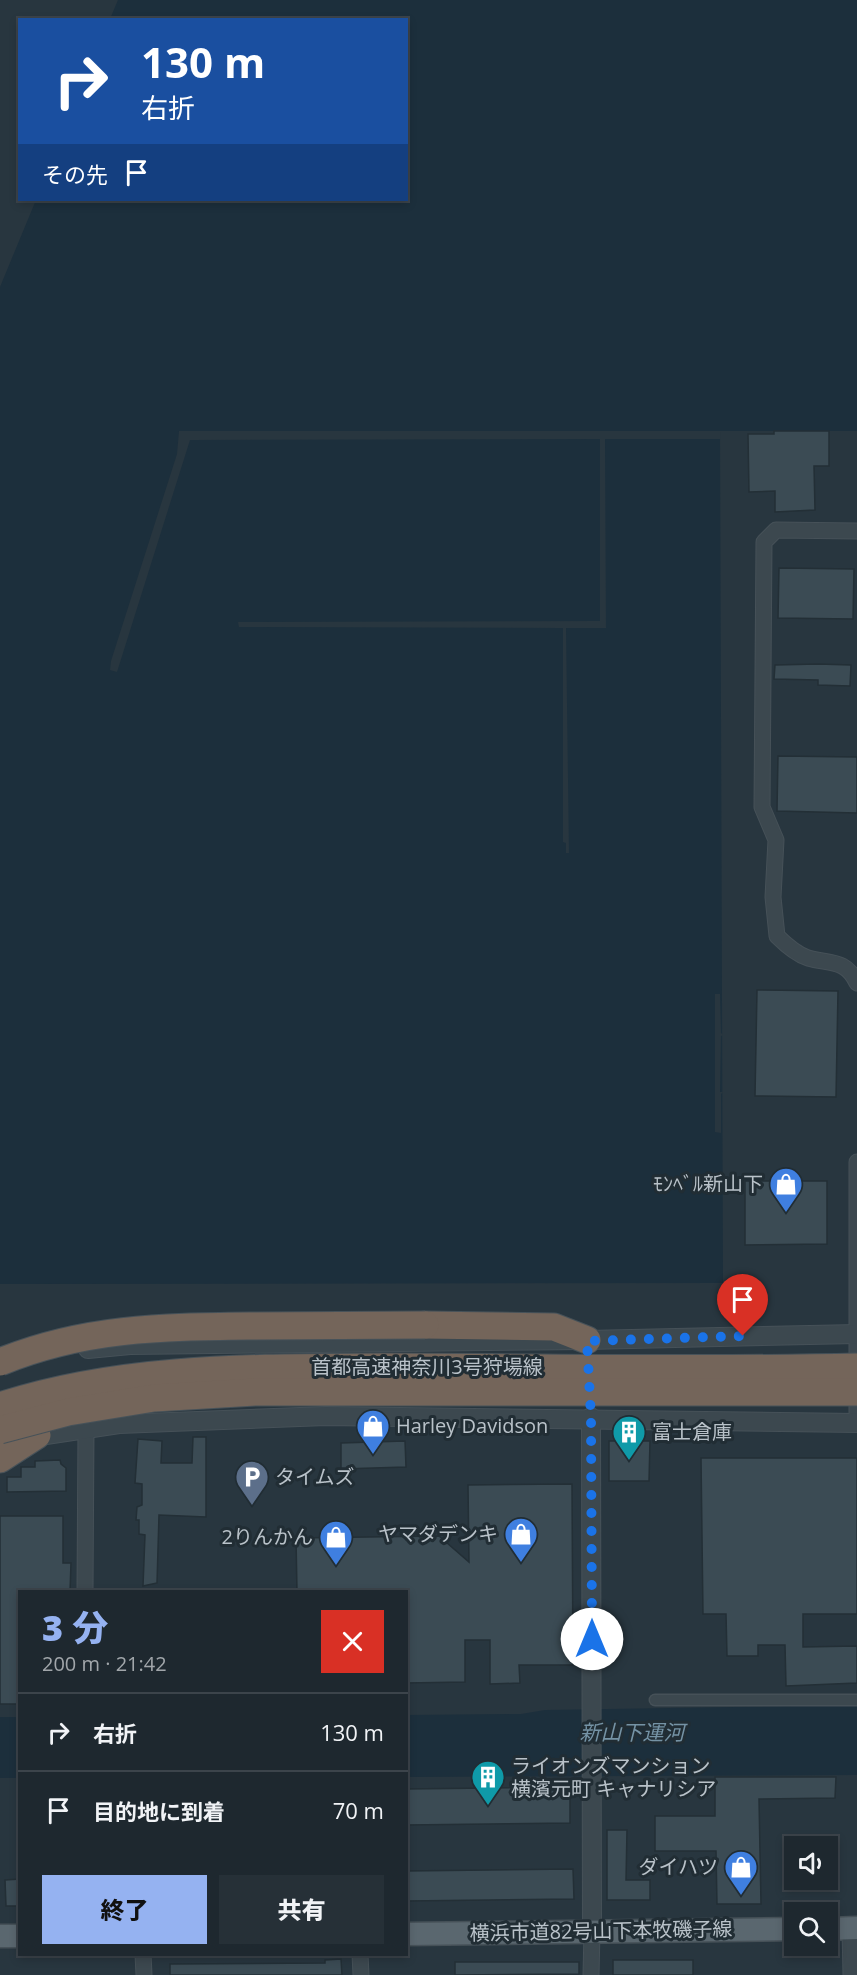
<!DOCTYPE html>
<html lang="ja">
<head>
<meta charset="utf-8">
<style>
	body { margin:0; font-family:"Open Sans","Noto Sans JP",sans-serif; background:#263037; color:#f1f3f6; height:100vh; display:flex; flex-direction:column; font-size:22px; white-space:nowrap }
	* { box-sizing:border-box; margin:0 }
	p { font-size:20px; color:#a1a6aa }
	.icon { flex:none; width:33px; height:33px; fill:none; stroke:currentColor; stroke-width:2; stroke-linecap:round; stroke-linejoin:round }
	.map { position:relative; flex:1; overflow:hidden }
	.drawer { position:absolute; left:18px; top:1590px; width:390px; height:366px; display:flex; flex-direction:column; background:#1e282f; border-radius:0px; box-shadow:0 3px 9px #0003,0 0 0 2px #3c444b }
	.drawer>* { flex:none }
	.top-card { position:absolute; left:18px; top:18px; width:390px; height:183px; border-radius:0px; box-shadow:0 3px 9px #0003,0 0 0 2px #3c444b; background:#1a4fa0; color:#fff; overflow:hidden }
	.buttons { position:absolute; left:784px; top:1836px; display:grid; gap:12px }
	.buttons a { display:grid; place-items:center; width:54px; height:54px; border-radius:0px; background:#1e282f; box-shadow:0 3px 9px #0003,0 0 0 2px #3c444b; font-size:30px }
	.pin { position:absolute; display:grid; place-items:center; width:51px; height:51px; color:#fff; margin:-62px -26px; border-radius:50% 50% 50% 0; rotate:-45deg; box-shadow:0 0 6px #0007 }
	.pin .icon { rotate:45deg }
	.me { position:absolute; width:66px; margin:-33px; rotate:0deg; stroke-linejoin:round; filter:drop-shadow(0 0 4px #0008) }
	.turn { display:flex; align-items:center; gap:21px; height:126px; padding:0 24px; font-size:27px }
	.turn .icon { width:78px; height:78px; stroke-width:2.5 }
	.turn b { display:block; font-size:42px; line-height:51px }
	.then { display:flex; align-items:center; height:57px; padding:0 24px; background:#0003; gap:12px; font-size:22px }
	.round { display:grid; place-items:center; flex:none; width:63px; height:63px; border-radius:0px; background:#263037 }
	.summary { display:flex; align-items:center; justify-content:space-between; height:102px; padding:0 24px }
	h1 { font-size:36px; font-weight:800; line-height:45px; color:#95b2f1 }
	.primary-button { display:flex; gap:12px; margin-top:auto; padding:12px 24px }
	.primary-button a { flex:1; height:69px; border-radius:0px; background:#95b2f1; color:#111; font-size:24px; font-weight:800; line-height:69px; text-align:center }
	.primary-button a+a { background:#263037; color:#f1f3f6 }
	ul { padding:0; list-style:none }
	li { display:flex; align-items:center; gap:18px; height:78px; padding:0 24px; border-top:2px solid #3c444b }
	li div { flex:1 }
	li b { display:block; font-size:22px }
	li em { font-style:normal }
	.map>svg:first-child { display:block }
</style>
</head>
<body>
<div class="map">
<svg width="857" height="1975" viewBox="0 0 857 1975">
	<rect width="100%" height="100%" fill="#28363f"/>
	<g fill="#1c2f3c">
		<path d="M118,0H857V431H720L723,1283L0,1284V287L36,200H406V20L110,19Z"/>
		<path d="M857,1705V1775L407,1777L406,1715L521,1714L545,1710Z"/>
		<rect x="0" y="1717" width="19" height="61"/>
	</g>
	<g fill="#28363f">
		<path d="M179,431H720V439H605L606,628H566L569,853H566V843L563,842V628L239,627L238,622L600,621V439L190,440L117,672L110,670L111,661L177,454Z"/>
		<path d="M715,994H720L721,1033L723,1035L721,1036L720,1092H723L721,1094V1133L715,1132Z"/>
	</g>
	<g fill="#3b4b54" stroke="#232f36" stroke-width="1.5">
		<path d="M774,431H829V466H814L815,510L775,512V491L749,492L748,434H774Z"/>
		<path d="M779,568L854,569L853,619L778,618Z"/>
		<path d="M818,664L851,665L850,686L818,685V680L774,679L775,665Z"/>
		<path d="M778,756L857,757V813L777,811Z"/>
		<path d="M757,990L838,991L836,1097L755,1096Z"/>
		<path d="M745,1181H827V1244L745,1245Z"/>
		<path d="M193,1437H206V1517L159,1515L157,1583L143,1586L145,1535L139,1534V1520H136L137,1507L142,1505V1484L135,1483L138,1439L162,1441L161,1463H192Z"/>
		<path d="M405,1441L406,1467L341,1469V1443Z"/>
		<path d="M609,1441H650L649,1481H609Z"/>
		<path d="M701,1458H857V1614H803V1647L857,1646V1683L786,1686L785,1645H758V1656H727L726,1614H703Z"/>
		<path d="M60,1460L61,1464L66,1468V1491L7,1492V1477H21V1467H35V1461Z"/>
		<path d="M572,1484L573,1665H519L520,1683L490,1684V1640H465V1682L406,1683V1592H297L296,1538L439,1536L469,1562L468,1485Z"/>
		<path d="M0,1516H63V1563H71L70,1592H20V1704H0Z"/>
		<path d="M715,1777H836L835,1798L759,1799L761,1904H717L716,1851H655V1816H715Z"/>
		<path d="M570,1787V1823L406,1825V1789Z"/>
		<path d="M607,1830H627L626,1880H650V1900H607Z"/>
		<path d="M573,1869L574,1899L406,1901V1871Z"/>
		<path d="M20,1879V1906H6L5,1880Z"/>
		<path d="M341,1959L342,1975H170V1964L325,1963V1960Z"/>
		<rect x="613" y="1960" width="80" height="15"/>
		<path d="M455,1962H579V1974L455,1975Z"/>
	</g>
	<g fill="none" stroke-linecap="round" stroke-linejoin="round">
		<defs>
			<path id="pedestrian" d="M655,1700H857"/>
			<g id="minor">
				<path d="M857,531L776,530L764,542L762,807L776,840L773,897L777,936C786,945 796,954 808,958C830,964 846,959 857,983"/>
				<path d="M857,1423V1162"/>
				<path d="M85,1592L86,1428"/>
				<path d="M850,1928L851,1975"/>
				<path d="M143,1954L144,1975"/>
				<path d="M360,1954L361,1975"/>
				<path d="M591,1975L592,1931"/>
			</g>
			<g id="tertiary">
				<path d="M88,1349L130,1345L587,1340L857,1334"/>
				<path d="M591,1417L592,1931"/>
				<path d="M26,1438L119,1424L326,1416L857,1423"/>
			</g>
			<g id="primary">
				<path d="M828,1929L857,1928"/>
				<path d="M406,1934L795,1929"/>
				<path d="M0,1936H20"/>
			</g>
			<g id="motorway">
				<path d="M425,1325L554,1327L587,1340"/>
				<path d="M0,1459L37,1435"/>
			</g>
		</defs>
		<use href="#pedestrian" stroke="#465158" stroke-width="13"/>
		<use href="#minor" stroke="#465158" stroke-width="17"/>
		<use href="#tertiary" stroke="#465158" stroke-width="20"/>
		<use href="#primary" stroke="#465158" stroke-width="25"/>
		<use href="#motorway" stroke="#475259" stroke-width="29"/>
		<use href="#pedestrian" stroke="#3c484f" stroke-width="10"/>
		<use href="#minor" stroke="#3c484f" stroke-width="15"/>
		<use href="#tertiary" stroke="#3c484f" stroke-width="18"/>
		<use href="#primary" stroke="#5a676f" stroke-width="22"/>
		<use href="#motorway" stroke="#74655a" stroke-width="27"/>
		<defs>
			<g id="motorway-bridge">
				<path d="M0,1362C85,1327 165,1327 256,1326C312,1326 368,1325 425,1325"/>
				<path d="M0,1406C122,1366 254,1368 381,1367C540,1367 699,1371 857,1367"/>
				<path d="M0,1430L68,1412L154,1398L255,1392H857"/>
			</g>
		</defs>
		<use href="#motorway-bridge" stroke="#475259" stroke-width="29" stroke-linecap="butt"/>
		<use href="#motorway-bridge" stroke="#74655a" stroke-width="27"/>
	</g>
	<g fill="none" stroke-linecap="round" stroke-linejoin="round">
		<path stroke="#1a73e8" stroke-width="10" stroke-dasharray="0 18" d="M592,1639L591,1417L587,1341L743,1336"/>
	</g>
	<defs>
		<symbol id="shop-pin" viewBox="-11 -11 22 30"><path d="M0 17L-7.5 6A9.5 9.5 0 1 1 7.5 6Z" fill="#3f7fe0" stroke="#212d34"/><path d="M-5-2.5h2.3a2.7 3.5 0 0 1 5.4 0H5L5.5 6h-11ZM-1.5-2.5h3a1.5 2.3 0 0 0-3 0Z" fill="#fff"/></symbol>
		<symbol id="building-pin" viewBox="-11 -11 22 30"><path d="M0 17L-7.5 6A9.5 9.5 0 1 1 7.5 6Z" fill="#0f9aa8" stroke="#212d34"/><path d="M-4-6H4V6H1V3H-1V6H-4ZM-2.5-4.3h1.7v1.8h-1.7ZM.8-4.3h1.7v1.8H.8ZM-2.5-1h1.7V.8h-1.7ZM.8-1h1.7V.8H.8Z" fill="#fff"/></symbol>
		<symbol id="parking-pin" viewBox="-11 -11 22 30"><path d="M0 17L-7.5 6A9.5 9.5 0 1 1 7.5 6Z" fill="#5c6f8a" stroke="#212d34"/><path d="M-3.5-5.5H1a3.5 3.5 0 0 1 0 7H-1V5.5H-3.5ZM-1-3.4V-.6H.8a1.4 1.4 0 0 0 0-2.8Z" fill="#fff"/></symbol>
	</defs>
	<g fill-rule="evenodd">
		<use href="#shop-pin" x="767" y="1165" width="38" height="52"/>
		<use href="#shop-pin" x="354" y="1407" width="38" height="52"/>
		<use href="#building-pin" x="610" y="1413" width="38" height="52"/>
		<use href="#parking-pin" x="233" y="1458" width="38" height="52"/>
		<use href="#shop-pin" x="502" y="1515" width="38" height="52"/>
		<use href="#shop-pin" x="317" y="1518" width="38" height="52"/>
		<use href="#building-pin" x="469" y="1758" width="38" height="52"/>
		<use href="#shop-pin" x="722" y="1848" width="38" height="52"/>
	</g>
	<g text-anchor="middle" stroke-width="6" stroke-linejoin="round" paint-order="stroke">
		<g font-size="20" fill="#b9c2c9" stroke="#212d34" text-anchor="end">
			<text x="763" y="1191">ﾓﾝﾍﾞﾙ新山下</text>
			<text x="396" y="1433" text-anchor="start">Harley Davidson</text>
			<text x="652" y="1439" text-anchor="start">富士倉庫</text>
			<text x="275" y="1484" text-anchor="start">タイムズ</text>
			<text x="498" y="1541">ヤマダデンキ</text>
			<text x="313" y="1544">2りんかん</text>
			<text x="511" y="1773" text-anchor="start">ライオンズマンション<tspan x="511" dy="23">横濱元町 キャナリシア</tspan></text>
			<text x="718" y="1874">ダイハツ</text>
		</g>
		<g font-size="20" fill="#b9c2c9" stroke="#212d34">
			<text x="427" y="1374">首都高速神奈川3号狩場線</text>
			<text transform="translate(601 1931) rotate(-1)" y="7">横浜市道82号山下本牧磯子線</text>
		</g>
		<g font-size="21" font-style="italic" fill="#7593a5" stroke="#212d34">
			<text x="632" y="1740">新山下運河</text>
		</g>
	</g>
</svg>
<div class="buttons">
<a><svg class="icon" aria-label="sound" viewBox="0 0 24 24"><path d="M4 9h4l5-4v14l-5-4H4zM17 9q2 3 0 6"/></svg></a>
<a><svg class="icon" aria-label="search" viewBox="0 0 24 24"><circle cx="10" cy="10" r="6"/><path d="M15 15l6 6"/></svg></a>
</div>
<div class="pin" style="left:743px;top:1336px;background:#d93025"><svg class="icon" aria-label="arrive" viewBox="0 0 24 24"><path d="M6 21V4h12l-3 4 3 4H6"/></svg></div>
<svg class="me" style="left:592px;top:1639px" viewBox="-20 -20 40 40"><circle r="19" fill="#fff"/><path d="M0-13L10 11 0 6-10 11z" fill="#1a73e8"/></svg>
<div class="top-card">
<div class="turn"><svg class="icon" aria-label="right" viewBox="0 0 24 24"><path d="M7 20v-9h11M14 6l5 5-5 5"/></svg><div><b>130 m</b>右折</div></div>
<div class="then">その先<svg class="icon" aria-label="arrive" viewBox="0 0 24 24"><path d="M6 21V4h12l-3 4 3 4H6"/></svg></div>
</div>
<section class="drawer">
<div class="summary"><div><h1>3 分</h1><p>200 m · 21:42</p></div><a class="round" style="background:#d93025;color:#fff"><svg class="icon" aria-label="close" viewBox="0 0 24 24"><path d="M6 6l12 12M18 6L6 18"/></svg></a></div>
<ul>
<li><svg class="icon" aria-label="right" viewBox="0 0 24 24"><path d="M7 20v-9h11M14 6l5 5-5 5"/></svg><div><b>右折</b></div><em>130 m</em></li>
<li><svg class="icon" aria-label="arrive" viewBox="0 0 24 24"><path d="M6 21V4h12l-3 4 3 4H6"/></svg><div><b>目的地に到着</b></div><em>70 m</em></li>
</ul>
<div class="primary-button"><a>終了</a><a>共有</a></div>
</section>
</div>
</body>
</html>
